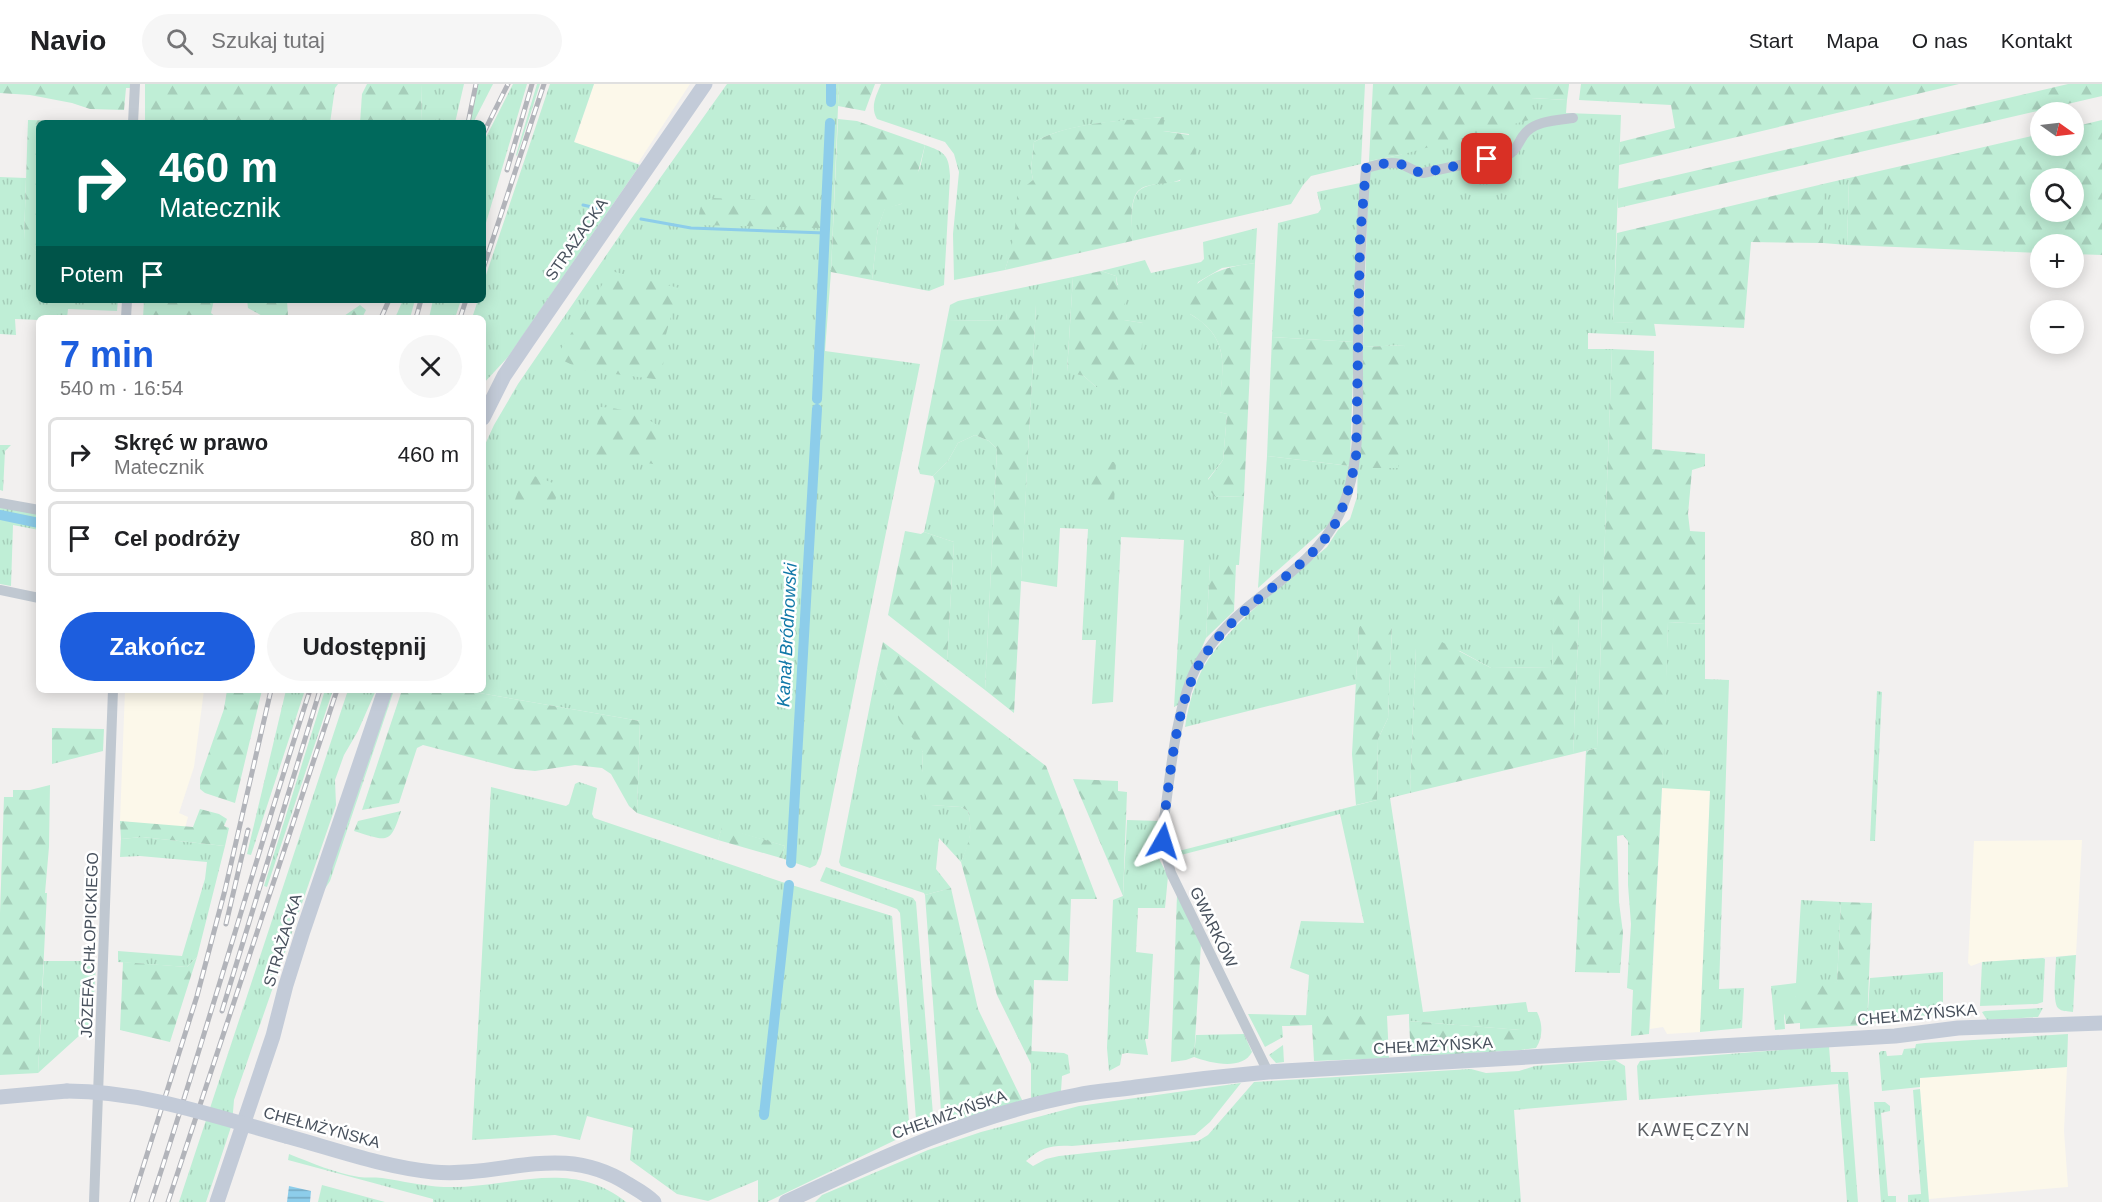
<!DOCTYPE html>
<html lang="pl">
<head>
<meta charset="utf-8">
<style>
	body { margin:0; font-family:Arial,sans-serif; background:#f6f6f6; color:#202124; height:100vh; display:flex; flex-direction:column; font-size:22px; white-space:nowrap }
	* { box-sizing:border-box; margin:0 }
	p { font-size:20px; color:#757577 }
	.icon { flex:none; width:33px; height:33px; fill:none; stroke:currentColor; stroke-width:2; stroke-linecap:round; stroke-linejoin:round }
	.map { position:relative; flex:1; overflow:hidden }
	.panel { position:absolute; left:36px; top:231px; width:450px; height:378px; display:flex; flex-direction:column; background:#fff; border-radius:9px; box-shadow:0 3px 15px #0003 }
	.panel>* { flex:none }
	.hud { position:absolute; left:36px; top:36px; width:450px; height:183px; border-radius:9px; box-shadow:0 3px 15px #0003; background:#00695c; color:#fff; overflow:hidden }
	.needle { width:39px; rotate:104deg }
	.tools { position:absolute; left:2030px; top:18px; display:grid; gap:12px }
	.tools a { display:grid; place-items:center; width:54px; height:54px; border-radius:50%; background:#fff; box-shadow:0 3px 15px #0003; font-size:30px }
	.pin { position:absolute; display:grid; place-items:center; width:51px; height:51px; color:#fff; margin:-26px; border-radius:12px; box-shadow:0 3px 9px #0006 }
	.me { position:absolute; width:66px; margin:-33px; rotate:6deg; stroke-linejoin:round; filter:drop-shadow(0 0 4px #0008) }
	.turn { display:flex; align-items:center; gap:21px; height:126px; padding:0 24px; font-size:27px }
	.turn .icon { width:78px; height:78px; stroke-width:2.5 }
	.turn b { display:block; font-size:42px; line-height:51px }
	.then { display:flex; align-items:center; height:57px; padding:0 24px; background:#0003; gap:12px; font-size:22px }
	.round { display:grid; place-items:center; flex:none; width:63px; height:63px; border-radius:32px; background:#f6f6f6 }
	.headline { display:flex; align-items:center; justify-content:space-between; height:102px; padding:0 24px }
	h1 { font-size:36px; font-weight:800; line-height:45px; color:#1d5ede }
	.cta { display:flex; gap:12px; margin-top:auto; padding:12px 24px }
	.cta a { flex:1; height:69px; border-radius:36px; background:#1d5ede; color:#fff; font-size:24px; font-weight:800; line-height:69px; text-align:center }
	.cta a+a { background:#f6f6f6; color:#202124 }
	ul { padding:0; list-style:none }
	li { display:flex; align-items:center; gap:18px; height:75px; margin:0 12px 9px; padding:0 12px; border:3px solid #e0e0e0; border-radius:9px }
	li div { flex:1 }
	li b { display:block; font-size:22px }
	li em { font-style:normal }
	header { display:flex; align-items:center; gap:36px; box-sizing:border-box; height:84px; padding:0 30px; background:#fff; border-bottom:2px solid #e0e0e0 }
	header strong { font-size:28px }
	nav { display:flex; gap:33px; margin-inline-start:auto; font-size:21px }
	.search { width:420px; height:54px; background:#f6f6f6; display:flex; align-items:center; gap:15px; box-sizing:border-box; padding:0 21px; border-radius:33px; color:#757577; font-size:22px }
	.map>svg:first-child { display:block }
</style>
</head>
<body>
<header>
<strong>Navio</strong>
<div class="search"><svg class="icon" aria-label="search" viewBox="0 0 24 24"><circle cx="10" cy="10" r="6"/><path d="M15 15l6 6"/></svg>Szukaj tutaj</div>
<nav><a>Start</a><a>Mapa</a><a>O nas</a><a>Kontakt</a></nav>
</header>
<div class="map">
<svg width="2102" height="1118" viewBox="0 0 2102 1118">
	<defs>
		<pattern id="grass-tufts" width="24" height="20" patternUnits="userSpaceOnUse" patternTransform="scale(1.5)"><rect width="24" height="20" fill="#bfeed6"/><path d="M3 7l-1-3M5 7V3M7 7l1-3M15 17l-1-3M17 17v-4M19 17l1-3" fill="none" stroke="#a6ceba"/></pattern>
		<pattern id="forest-firs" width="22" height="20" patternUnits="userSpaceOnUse" patternTransform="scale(1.5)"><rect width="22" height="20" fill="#bfeed6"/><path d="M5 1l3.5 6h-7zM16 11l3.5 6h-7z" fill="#a6ceba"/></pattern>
		<pattern id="water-rules" width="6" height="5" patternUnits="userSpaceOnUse" patternTransform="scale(1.5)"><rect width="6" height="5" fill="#8dcdea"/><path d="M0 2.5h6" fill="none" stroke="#75a9c1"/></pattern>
	</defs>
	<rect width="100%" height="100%" fill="#f2f0ef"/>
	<g fill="#fcf8ea">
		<path d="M594,0H690L638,79L574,59Z"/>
		<path d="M125,606H204L194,683L179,729L188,733L185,744L120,737Z"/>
		<path d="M1713,635L1700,948L1667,950L1663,943L1650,945L1665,647Z"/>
		<path d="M2082,756L2076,871L1982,878L1971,882L1968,879L1974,757Z"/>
		<path d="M2067,983L2064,1047L2068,1103L1929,1115L1919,994Z"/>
	</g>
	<g fill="url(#grass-tufts)">
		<path d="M421,0H464L455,39H422Z"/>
		<path d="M478,0H493L473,39H470Z"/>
		<path d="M513,0H527L483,149V59Z"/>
		<path d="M537,0H540L517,72L516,71Z"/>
		<path d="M550,0H594L574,58L640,81L508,273L483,300V234H472L478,216H483V200Z"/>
		<path d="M727,0H839L831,188L825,267L920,280L821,770L816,781L810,784L781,774L785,762L722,744L718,756L637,729L640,637L462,606H483V365L494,341L518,300L631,135Z"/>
		<path d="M881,0H1365L1361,80L1311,92L1303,101L1291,120L1132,157C1133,143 1128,113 1141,105C1151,99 1168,99 1180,97L1189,50L1163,47V33C1120,38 1073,37 1034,58L1031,85L1033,96L1017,133L1015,155L1005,186L954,196L953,150L959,88L954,70L945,58L877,35C870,23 876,12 881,0Z"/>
		<path d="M1531,14L1567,16L1566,29L1621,31L1613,238L1654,239L1656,252L1588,249V265H1612L1597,664L1573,670L1580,508H1555L1552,583L1491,584L1460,567L1416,564L1410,709L1390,714L1423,928L1526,918L1528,928H1537C1543,940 1543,953 1536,964L1521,966L1520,946L1409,937V930L1387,932H1306L1309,891L1290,884L1301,837L1364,839L1340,730L1173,773L1171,769L1377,716L1378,655L1388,634L1392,543L1359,542L1356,600L1185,643C1188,625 1192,607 1200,590C1222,544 1288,497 1327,463L1338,446L1350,435L1357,413L1358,378L1405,261L1363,263L1369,77L1400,71Z"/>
		<path d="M925,61C944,68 949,70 950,92L944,201L929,207L872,196L878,143L885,124L901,120L920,84Z"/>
		<path d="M0,93L26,94L24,155L39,170V216H118L117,227L68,225L67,234H39V236L15,235L16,251L0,250Z"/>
		<path d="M1849,94L1847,161L1823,159V100Z"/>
		<path d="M1360,99L1354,258L1272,253L1278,139L1318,129L1321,125L1317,108Z"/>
		<path d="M1257,144L1255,179L1222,184L1198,198L1190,230C1233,255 1222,285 1219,328L1227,330L1223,376L1208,395L1215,413L1244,412L1239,481L1210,480L1206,554L1178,621L1174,623L1184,456L1121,453L1113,618L1092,620L1096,556H1082L1088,445L1060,444L1057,503L1021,497L1036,221H1008L1006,237L947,236L950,221L958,217L1073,193L1067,287L1084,292L1096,303H1120L1143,239L1124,236L1116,192L1101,187L1145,176L1151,189L1201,178L1204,175L1203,158Z"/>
		<path d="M403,216H415L410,234H395Z"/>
		<path d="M433,216H461L455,234H429Z"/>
		<path d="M975,351L989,357L997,365L985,606L947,577L954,458L924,448L935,397L933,392L948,377L958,359Z"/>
		<path d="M0,361H11L5,367L3,407L0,406Z"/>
		<path d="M1267,372L1350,382L1344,408L1332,438L1258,504Z"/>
		<path d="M0,422L39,430V446L13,441L11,502L0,500Z"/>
		<path d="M1668,538L1705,540V595L1729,596L1719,905L1744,904L1742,944L1700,948L1710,707L1662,704Z"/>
		<path d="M877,585L923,668L922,684L931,721L961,723L968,727C973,749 970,758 961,778L939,754L936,785L951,804L925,811L924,809L841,782L839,778Z"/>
		<path d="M286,606H305L251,771L247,770Z"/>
		<path d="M325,606H333L267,803L264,802Z"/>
		<path d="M348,606H376L358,647L344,671L335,696L336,721L234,1016L232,1040L206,1118H179Z"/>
		<path d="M392,606H394L330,797L324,806Z"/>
		<path d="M1877,607L1882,608L1875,757H1870Z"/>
		<path d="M579,698L597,704L592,730L594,734L782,798L892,832L910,1049L767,1118H758V1096L708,1117L677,1110L630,1076L633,1044L587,1032L580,1056L555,1051L472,1056L491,703L566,722L569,720L575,700Z"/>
		<path d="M1127,736L1160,737L1158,773L1168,792L1165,824H1138L1136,868L1153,870L1148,955H1145L1148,971L1127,969L1122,970L1120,981L1109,987L1107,964L1113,816L1123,812Z"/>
		<path d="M142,753L225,762L197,873L187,883L118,878V867L182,872L205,795L207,778L140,772L120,773L121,755Z"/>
		<path d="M826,783L913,814L916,818L934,1043L917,1048L900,829L897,825L820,797Z"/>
		<path d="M1801,816L1841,818L1837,898L1796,912L1784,931L1785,945L1775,946L1771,902L1796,899Z"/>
		<path d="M2076,871L2073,928C2068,927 2062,928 2058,924C2052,917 2056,883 2056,873Z"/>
		<path d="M2043,874L2045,875L2043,918L2037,920L1980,922L1982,878Z"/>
		<path d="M44,877H96L92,950L80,951L38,989Z"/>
		<path d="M1943,888V925L1940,931L1913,932L1867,941L1870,894Z"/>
		<path d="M2043,924L2038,933L1987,936L1982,928L1985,927Z"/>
		<path d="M1248,930L1290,931V942H1282L1283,953L1265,963Z"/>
		<path d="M1244,950L1252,968C1242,987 1210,979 1194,973L1196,951Z"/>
		<path d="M2068,950L2067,983L1920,994V1003L1882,1007L1879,969L1881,967H1886L1887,972L1902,971L1904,965L1915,964L1916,960L1925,959Z"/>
		<path d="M1283,961L1284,978L1276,979L1269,971Z"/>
		<path d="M1829,962L1831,988H1848L1858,1118H1847L1838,1000L1639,1016L1637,982L1640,977Z"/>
		<path d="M1031,967L1064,969L1068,971L1070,989L1062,992L1061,1007L1031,1016Z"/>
		<path d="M1615,976L1625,982L1627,1016L1514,1026L1521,1118H815L822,1111L928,1066L981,1048L1079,1022L1241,999L1210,1038L1195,1051L1072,1062C1051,1061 1042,1063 1026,1077L1033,1082L1046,1075L1059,1072L1198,1057L1208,1051L1254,998L1471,985L1486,989L1519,987L1535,982Z"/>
		<path d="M1920,1005L1929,1118H1908V1111L1921,1110L1913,1006Z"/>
		<path d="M1874,1018H1885L1890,1022V1027L1881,1029L1888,1112H1896V1118H1881Z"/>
		<path d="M289,1070C312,1079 335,1089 359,1093C366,1094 374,1093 382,1094C403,1097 422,1102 444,1103C508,1105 570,1073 626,1118H433V1115L288,1076Z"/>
		<path d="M322,1101L385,1118H318Z"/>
	</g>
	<g fill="url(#forest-firs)" fill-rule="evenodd">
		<path d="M0,0H132V4H126L124,26L90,25L72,19L30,11L0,9Z"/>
		<path d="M145,0H338L335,4L330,39H145Z"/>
		<path d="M367,0H421L422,39H360L362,10Z"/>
		<path d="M839,0H875L865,27L838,22Z"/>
		<path d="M1373,0H1569V1L1567,16L1532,14L1529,36L1400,71L1369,77Z"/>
		<path d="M1581,0H1959L1619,81L1620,58L1675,44L1671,21L1579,16Z"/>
		<path d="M2068,0H2102V12L1618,124L1617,105Z"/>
		<path d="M1164,33L1163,47L1189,51C1194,57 1196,64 1195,73C1189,113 1148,90 1136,110C1129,122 1133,143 1132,157L1005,186C1014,157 1017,140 1017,109L1033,96L1031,85L1034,58C1073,37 1121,37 1164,33Z"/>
		<path d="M838,35L857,37L925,61L913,108L901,120L885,125L878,143L872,196L831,188Z"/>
		<path d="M28,36L78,37V39H39V170L24,156Z"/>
		<path d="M2102,36V171L2073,170V160H2040V169L1847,161L1849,94L2040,50V62H2073V43ZM2040,94H2073V128H2040Z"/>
		<path d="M1823,100V159L1751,158L1744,244L1613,238L1617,149Z"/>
		<path d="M711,114L821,118L820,144L699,141C699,128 698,120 711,114Z"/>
		<path d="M1255,179L1244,412L1215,413L1208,404V396L1223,376L1227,330L1219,328C1222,285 1233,255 1190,230L1188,208C1210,187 1226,183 1255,179Z"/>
		<path d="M611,187L679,204L665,254L662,296L583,286L564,277L559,268Z"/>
		<path d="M1101,187L1116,192L1117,201L1126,203L1124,236L1143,239L1141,277L1120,303H1096L1084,292L1067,288L1073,193Z"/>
		<path d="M144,216H214L211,229L217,234H143Z"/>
		<path d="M247,216H287L288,232L293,234H266L248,224Z"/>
		<path d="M360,221L366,226L362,234H341Z"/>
		<path d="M1007,221H1036L1014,629L985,606L997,365L989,357L975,351L958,359L948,377L933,392L920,390L918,384L947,236L1006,237Z"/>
		<path d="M1272,253L1354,258L1350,382L1267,372Z"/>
		<path d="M1405,261L1398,384H1370L1358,378L1363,263Z"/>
		<path d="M1612,265L1654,267L1652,365L1705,370V382L1692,386L1688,430L1690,447L1705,448V540L1668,538L1665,647L1649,950L1631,952L1633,906L1627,904L1631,840L1628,801V757L1623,751L1617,752L1619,818L1623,849L1620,889L1575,888L1586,667L1597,664Z"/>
		<path d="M600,323C622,324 643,330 661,344L662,369L658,381L637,377L592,372Z"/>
		<path d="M1091,377L1116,378L1114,422L1089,419Z"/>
		<path d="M524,388L558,401L554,425L515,416Z"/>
		<path d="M905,447L921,450L924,448L954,458L947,577L888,531Z"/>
		<path d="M1210,480H1236L1234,527L1206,554Z"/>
		<path d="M1554,508H1580L1573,670L1410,709L1416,564L1427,558H1442L1491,584L1552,583Z"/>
		<path d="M1359,542H1392L1388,634L1378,655L1377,716L1356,721L1352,670Z"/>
		<path d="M883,558L1046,682L1097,815H1071L1068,897L1034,896L1031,980L997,911L961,778C969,758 973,749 968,727L961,723L930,721L925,710L922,684L923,668L899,636L888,606L877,585Z"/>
		<path d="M227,606H262L235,719L205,709L200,705V694L224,625Z"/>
		<path d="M402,606H462L640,637L637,729L629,722L611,690L602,684L575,681L535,687L515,685L423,661L417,664L399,719L362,726Z"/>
		<path d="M52,644L104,645L103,667L52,680Z"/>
		<path d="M1073,695L1118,697V707L1127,708L1123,812Z"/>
		<path d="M50,701L49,763L45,809H47L38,989L0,991V829L4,713H13V706H30Z"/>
		<path d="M200,725L219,730L227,735L224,742L229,744L225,762L142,753L121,755L120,737L193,743Z"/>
		<path d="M401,727C390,762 387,757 354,747L358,737Z"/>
		<path d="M722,743L785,762L781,774L718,756Z"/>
		<path d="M951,804L978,925L1023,1018L942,1040L925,811Z"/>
		<path d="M1177,811L1201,860L1194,973L1186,976L1171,978Z"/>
		<path d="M1841,818L1872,819L1867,941L1800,945V939L1786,940L1783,922L1786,916L1796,912V900L1837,898Z"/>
		<path d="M197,873L170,958L120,946L123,878L187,883Z"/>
		<path d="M1290,931L1387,932L1389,974L1314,977L1312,941L1290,942Z"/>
		<path d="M1409,937L1521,946V966L1411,973Z"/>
	</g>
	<path fill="url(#water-rules)" d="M289,1102L311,1107L310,1118H287Z"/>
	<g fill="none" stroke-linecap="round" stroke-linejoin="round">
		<g stroke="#8dcdea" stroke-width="3">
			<path d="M583,121L601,125"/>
			<path d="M641,135L691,144L825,149"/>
		</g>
		<g stroke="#8dcdea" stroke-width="10">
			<path d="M831,18V0"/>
			<path d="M817,315L830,39"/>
			<path d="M0,431L39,439"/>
			<path d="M791,779L817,325"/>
			<path d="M764,1031L789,801"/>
		</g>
		<g stroke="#c0c8d1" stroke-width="10">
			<path d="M133,39L135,0"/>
			<path d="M126,234L127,216"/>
			<path d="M0,419L39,426"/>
			<path d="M0,506L39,514"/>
			<path d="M1268,988L1171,789C1166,773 1163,759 1163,742C1170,696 1174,638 1191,595C1201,570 1223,544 1243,527C1277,498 1319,473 1339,431C1364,380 1357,313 1358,257C1359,199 1361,142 1366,84C1377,81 1389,77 1400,80C1408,82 1414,88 1423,89L1508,71C1517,66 1518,59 1523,52C1532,37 1557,36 1573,34"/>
			<path d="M94,1118L113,606"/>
		</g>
		<g stroke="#c3cbd8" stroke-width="15">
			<path d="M483,334L504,292L527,258L705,0"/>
			<path d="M0,1013L67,1007"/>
			<path d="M286,1052C334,1065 383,1083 433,1088C504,1094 561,1057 628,1100C638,1106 646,1110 654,1118"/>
			<path d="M217,1118L273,952L286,901L303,847L385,606"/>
			<path d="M786,1118C880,1074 975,1030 1077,1011C1097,1007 1117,1006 1136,1003C1180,997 1224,992 1268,988L1895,952L1958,944L2102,939"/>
		</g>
		<defs>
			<g id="rail">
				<path d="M468,39L476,0"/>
				<path d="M483,50L508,0"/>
				<path d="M507,86L532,0"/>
				<path d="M483,185L544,0"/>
				<path d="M381,234L389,216"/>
				<path d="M416,234L421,216"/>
				<path d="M460,234L466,216"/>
				<path d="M226,840L248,746"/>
				<path d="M222,927L320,606"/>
				<path d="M132,1118L197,912L225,806L271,606"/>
				<path d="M151,1118C207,948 255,776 310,606"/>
				<path d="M168,1118L337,606"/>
			</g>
		</defs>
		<use href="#rail" stroke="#b2b4ba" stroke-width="5"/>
		<use href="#rail" stroke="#fff" stroke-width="3" stroke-dasharray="9" stroke-linecap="butt"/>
		<path stroke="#c3cbd8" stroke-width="15" d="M67,1007C142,1007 214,1032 286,1052"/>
	</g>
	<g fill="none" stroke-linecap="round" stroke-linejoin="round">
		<path stroke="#1d5ede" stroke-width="10" stroke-dasharray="0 18" d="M1163,757V742C1171,690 1175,618 1203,574C1234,525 1287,499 1324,456C1343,434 1349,403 1356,376L1360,154L1366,84C1377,81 1389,77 1400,80C1408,82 1414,88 1423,89L1487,75"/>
	</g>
	<g text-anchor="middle" stroke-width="5" stroke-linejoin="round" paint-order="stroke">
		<g font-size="16" fill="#48515d" stroke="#fff">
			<text transform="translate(576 155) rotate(-55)" y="6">STRAŻACKA</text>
			<text transform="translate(1214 843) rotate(64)" y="6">GWARKÓW</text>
			<text transform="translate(282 856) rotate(-73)" y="6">STRAŻACKA</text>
			<text transform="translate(89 861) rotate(-88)" y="6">JÓZEFA CHŁOPICKIEGO</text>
			<text transform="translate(1917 930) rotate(-5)" y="6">CHEŁMŻYŃSKA</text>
			<text transform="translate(1433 961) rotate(-3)" y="6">CHEŁMŻYŃSKA</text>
			<text transform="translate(949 1030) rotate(-19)" y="6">CHEŁMŻYŃSKA</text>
			<text transform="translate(322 1043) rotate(15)" y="6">CHEŁMŻYŃSKA</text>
		</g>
		<g font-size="18" font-style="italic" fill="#1078a8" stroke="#fff">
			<text transform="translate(787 551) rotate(-87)" y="6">Kanał Bródnowski</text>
		</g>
		<g font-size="18" letter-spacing="1.5" fill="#5c5f64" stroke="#fff">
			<text x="1694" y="1052">KAWĘCZYN</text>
		</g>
	</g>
</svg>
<div class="tools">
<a><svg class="needle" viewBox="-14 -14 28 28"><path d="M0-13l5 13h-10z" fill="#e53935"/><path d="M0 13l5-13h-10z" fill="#757577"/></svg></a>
<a><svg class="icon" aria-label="search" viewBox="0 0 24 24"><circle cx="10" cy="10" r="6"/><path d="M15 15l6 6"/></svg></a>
<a>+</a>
<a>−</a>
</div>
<div class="pin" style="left:1487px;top:75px;background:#d93025"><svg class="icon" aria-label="arrive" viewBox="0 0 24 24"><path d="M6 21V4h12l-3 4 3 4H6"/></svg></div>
<svg class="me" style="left:1163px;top:757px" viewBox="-20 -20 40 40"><path d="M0-17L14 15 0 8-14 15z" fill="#1d5ede" stroke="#fff" stroke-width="4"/></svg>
<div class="hud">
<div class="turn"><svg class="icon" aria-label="right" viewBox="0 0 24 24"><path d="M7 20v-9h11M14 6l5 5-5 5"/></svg><div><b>460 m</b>Matecznik</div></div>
<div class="then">Potem<svg class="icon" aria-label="arrive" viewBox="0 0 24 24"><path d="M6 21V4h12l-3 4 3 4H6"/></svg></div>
</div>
<section class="panel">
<div class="headline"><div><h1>7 min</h1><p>540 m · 16:54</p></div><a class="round"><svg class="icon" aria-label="close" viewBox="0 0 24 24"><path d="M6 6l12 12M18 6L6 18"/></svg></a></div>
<ul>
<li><svg class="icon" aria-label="right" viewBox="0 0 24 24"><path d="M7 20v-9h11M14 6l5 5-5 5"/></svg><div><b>Skręć w prawo</b><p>Matecznik</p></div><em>460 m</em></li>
<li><svg class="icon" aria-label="arrive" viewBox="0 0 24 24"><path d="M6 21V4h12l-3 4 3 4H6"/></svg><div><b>Cel podróży</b></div><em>80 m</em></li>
</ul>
<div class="cta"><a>Zakończ</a><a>Udostępnij</a></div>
</section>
</div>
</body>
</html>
